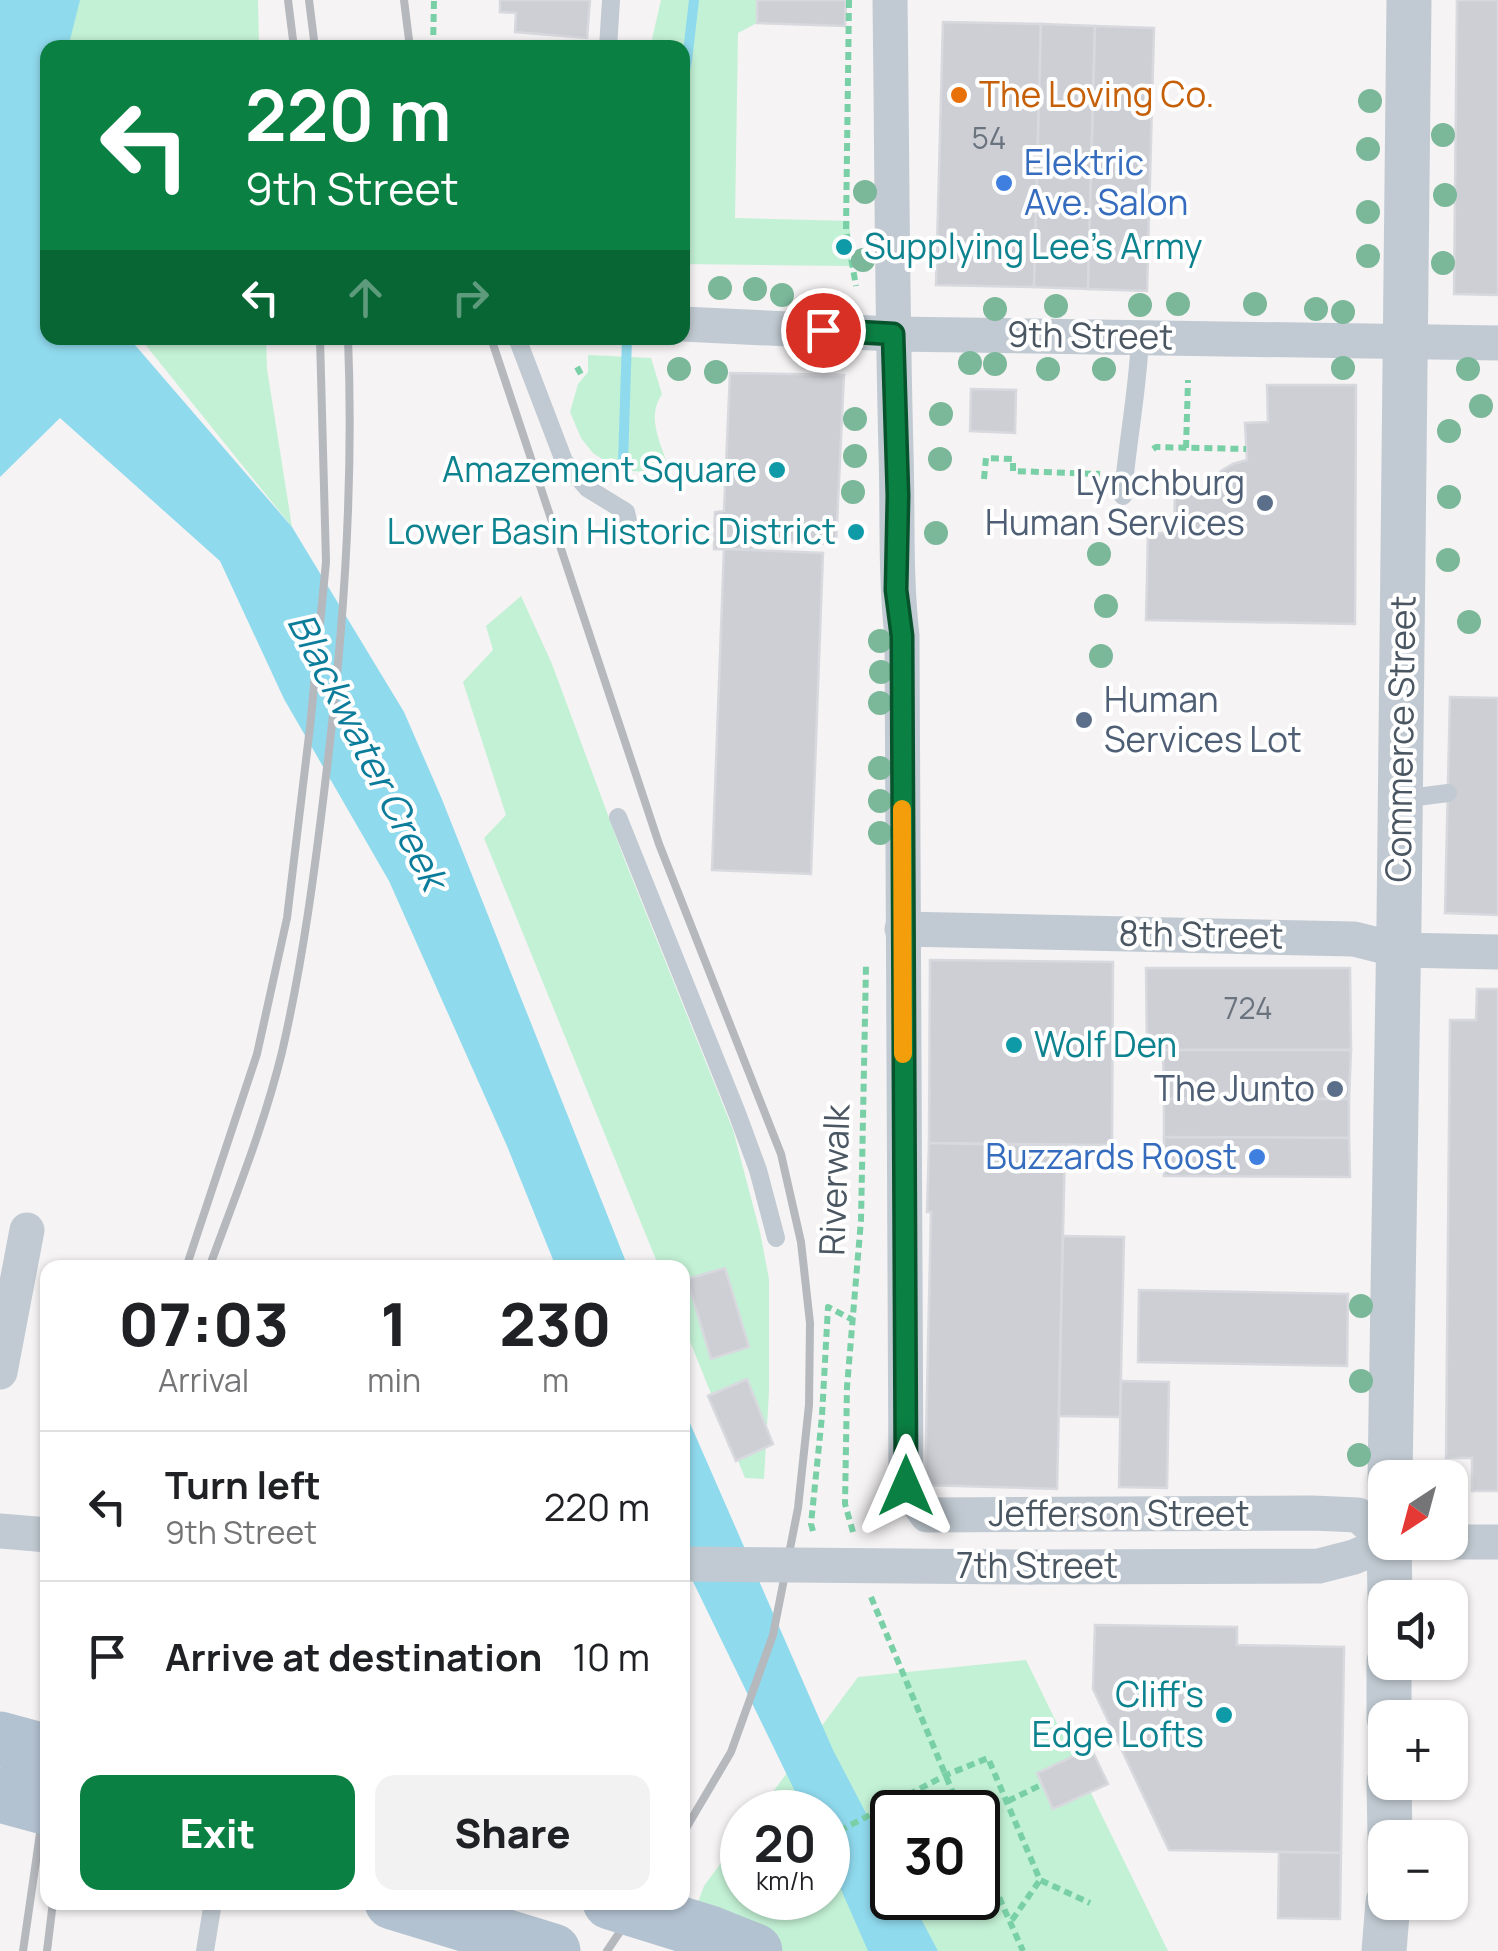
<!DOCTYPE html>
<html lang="en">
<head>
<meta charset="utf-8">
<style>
	body { margin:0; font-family:Manrope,sans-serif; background:#f2f2f2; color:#202124; height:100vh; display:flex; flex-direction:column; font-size:38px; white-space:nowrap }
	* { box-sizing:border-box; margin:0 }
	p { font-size:32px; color:#757577 }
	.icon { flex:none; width:55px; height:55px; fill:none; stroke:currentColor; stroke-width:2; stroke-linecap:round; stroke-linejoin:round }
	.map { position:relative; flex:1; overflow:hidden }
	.drawer { position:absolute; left:40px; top:1260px; width:650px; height:650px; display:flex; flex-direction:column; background:#fff; border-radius:20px; box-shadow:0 2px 8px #0004 }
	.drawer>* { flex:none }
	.top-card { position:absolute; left:40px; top:40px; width:650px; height:305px; border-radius:20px; box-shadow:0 2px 8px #0004; background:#0b8043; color:#fff; overflow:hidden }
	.needle { width:65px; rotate:216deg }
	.fabs { position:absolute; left:1368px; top:1460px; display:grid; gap:20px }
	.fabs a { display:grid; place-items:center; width:100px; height:100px; border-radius:20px; background:#fff; box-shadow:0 2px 8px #0004; font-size:50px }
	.speed { position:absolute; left:720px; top:1790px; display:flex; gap:20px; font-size:50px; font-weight:700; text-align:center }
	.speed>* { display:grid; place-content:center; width:130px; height:130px; border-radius:50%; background:#fff; box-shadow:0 2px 8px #0004; line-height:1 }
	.speed small { font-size:25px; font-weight:400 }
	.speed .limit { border:5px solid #111; border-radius:15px; background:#fff; color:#111 }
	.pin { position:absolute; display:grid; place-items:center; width:85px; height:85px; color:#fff; margin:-42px; border:5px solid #fff; border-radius:50%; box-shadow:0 2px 10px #0007 }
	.me { position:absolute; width:110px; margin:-55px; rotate:0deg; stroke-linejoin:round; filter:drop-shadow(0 0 8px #0008) }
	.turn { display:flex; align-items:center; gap:35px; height:210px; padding:0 40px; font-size:45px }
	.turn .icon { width:130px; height:130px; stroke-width:2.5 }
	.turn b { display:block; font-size:70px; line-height:85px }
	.lanes { display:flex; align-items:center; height:95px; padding:0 40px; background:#0003; justify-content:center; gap:50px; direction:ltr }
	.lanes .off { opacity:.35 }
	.eta { display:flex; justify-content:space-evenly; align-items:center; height:170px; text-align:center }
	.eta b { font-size:60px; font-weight:800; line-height:70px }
	.primary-button { display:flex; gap:20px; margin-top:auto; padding:20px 40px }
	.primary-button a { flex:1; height:115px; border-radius:20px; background:#0b8043; color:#fff; font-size:40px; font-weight:800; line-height:115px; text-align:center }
	.primary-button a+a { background:#f2f2f2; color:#202124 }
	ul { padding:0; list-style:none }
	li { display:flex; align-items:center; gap:30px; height:150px; padding:0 40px; border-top:2px solid #e0e0e0 }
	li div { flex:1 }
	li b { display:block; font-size:38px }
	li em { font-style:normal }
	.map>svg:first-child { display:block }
</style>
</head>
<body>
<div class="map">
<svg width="1498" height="1951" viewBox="0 0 1498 1951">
	<rect width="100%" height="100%" fill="#f5f3f3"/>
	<g fill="#c3f1d5" fill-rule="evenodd">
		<path d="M42,0H258L259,47L48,48Z"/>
		<path d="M661,0H757V23L738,33L735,218L850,221V266L683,264L682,48H650Z"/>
		<path d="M140,338H266L267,369L292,527Z"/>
		<path d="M588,355L651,358L662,394C647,416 659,439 667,463L649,472L632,471L608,463L593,453L581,438L570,412L578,384L588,372Z"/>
		<path d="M521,596L552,664L625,861L733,1130L760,1232L769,1279V1391L764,1479L745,1478L683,1324L682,1268L659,1267L484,838L506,815L463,682L493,650L486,626Z"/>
		<path d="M1026,1660L1168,1951H680L704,1886L742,1834V1898H828V1812H758L858,1677ZM892,1812H978V1898H892Z"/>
	</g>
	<g fill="#90daee">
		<path d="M0,0H80L70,40L71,47L48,48V338H129L292,527L404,712L441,797L628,1267H556L507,1146L389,881L284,699L220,561L60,418L0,477Z"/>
		<path d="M682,1405L833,1750L892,1863V1898H910L938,1951H868L828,1860V1812H805L683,1561Z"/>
	</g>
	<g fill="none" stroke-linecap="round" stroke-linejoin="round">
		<g stroke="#90daee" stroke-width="10">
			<path d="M682,83L687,61L694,0"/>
			<path d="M623,463L627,338"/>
		</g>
	</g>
	<g fill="#cdcfd5" stroke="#d7d9de" stroke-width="2.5">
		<path d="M500,0H590L587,38L515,32L516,13L500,12Z"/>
		<path d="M757,0H846L845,26L757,23Z"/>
		<path d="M1457,0H1498V295L1454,294Z"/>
		<path d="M943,22L1041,24L1034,287L936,285Z"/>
		<path d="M1041,24L1095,26L1088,289L1034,287Z"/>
		<path d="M1095,26L1154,28L1147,291L1088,289Z"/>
		<path d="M730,373L844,375L836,544L753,541V550L714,549L715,512L724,511Z"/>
		<path d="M1267,385H1356L1355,624L1146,620L1148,534L1174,532L1175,494H1212L1215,480L1221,471L1233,464L1247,460L1245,423L1268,422Z"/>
		<path d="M971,389L1016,390L1015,433L970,431Z"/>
		<path d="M724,549L823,553L811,874L712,870Z"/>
		<path d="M1450,697L1498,698V915L1445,913Z"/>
		<path d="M930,960L1113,962L1112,1145L929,1143Z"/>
		<path d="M1146,968H1350L1351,1050H1147Z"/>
		<path d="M1477,989H1498V1491H1472V1458H1446L1450,1020H1476Z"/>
		<path d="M1163,1050H1351L1349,1099H1164Z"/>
		<path d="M1164,1099H1349V1138L1164,1137Z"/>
		<path d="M1164,1137L1349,1138L1350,1177L1164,1176Z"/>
		<path d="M929,1143L1065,1146L1057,1489L925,1485L931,1212H927Z"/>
		<path d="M1063,1236L1124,1237L1120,1417L1059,1416Z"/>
		<path d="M725,1268L749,1347L711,1359L687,1279Z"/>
		<path d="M1139,1290L1348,1294L1347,1366L1138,1362Z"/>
		<path d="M747,1379L773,1444L736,1461L708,1396Z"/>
		<path d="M1121,1381L1169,1382L1167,1488L1119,1487Z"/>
		<path d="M1095,1625L1237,1627V1645L1344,1647L1341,1853L1169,1850L1093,1689Z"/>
		<path d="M1091,1748L1108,1784L1053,1809L1037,1773Z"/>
		<path d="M1279,1852L1341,1853L1340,1919L1278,1918Z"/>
	</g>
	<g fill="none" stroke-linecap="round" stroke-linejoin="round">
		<g stroke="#7ad0a6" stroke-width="6" stroke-dasharray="8 5" stroke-linecap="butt">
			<path d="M849,0L846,229L856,286"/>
			<path d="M433,48L434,0"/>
			<path d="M577,367L583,378"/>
			<path d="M1186,448L1188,380"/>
			<path d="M1153,449L1156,447L1246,449"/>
			<path d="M984,479L986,458L1013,459V471L1100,474"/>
			<path d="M813,1531L811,1524L822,1416L828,1307L853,1320"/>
			<path d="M853,1532L845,1504L847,1387L861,1220L866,966"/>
			<path d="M871,1597L961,1812"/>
			<path d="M1008,1801L1043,1784"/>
			<path d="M828,1837L946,1775L988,1758L1040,1880L1090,1903"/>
			<path d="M978,1850L1023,1951"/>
			<path d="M742,1880L738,1882L742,1892"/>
			<path d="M1012,1920L1040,1880"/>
		</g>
		<g stroke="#c1cad2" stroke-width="18">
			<path d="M608,48L611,0"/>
			<path d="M517,338L564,461L587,488L626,512L629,525"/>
			<path d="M1123,496C1127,442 1138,391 1140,337"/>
			<path d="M1401,799L1448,793"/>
			<path d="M618,817L737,1113L758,1170L776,1238"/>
			<path d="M205,1951L213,1902"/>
		</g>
		<g stroke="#c1cad2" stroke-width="35">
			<path d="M890,0C892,151 892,302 896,452C898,514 895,575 902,636L906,1486L927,1515L1312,1513L1358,1515L1385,1539"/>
			<path d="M682,324L893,334L1498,343"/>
			<path d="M902,929L1354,939L1398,950L1498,952"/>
			<path d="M0,1372L27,1230"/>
			<path d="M0,1531L48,1535"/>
			<path d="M1450,1542H1498"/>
			<path d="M1030,1567L1319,1566L1354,1557L1388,1542"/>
		</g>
		<g stroke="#c1cad2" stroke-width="45">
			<path d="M1390,1478L1399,922L1409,0"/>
			<path d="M1389,1542L1390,1598"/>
			<path d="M1389,1718V1662"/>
			<path d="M1389,1782L1390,1838"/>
			<path d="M1384,1951L1388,1902"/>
		</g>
		<path stroke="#b3c2d1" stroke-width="55" d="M0,1739L48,1752"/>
		<g stroke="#b5b8bd" stroke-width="8">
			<path d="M288,0L294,48"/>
			<path d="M309,0L315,48"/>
			<path d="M404,0L410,48"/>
			<path d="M491,338L659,844L781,1154L801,1242L810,1323L809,1405L798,1508L773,1635L731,1752L682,1835"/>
			<path d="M186,1268L257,1054L287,918L310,727L326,562L320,338"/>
			<path d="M209,1268C235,1197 264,1126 282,1052C303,961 315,869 326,776C344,630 354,484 348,338"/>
			<path d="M23,1951L48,1778"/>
			<path d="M47,1951L53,1902"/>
			<path d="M607,1951L640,1902"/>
		</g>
		<path stroke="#c1cad2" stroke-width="35" d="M682,1564L1030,1567"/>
		<g stroke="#b3c2d1" stroke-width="55">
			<path d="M0,1795L48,1808"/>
			<path d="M392,1902L553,1951"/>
			<path d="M610,1902L710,1933L755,1951"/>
		</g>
	</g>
	<g fill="#7bb799">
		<circle cx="1370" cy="101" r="12"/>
		<circle cx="1443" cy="135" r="12"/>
		<circle cx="1368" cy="149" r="12"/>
		<circle cx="865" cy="192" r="12"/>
		<circle cx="1445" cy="195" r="12"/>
		<circle cx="1368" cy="212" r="12"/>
		<circle cx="1368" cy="256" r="12"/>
		<circle cx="863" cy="260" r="12"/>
		<circle cx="1443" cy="263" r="12"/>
		<circle cx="720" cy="288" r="12"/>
		<circle cx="755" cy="289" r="12"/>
		<circle cx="782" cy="295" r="12"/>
		<circle cx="1178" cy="304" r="12"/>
		<circle cx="1255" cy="304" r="12"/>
		<circle cx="1140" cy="305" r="12"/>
		<circle cx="1056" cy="306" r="12"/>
		<circle cx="995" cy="309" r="12"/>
		<circle cx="1316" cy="309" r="12"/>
		<circle cx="1343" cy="312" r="12"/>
		<circle cx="970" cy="363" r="12"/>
		<circle cx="995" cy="364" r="12"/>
		<circle cx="1343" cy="368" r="12"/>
		<circle cx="679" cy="369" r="12"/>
		<circle cx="1048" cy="369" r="12"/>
		<circle cx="1104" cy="369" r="12"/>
		<circle cx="1468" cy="369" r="12"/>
		<circle cx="716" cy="372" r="12"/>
		<circle cx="1481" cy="406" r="12"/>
		<circle cx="941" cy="414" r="12"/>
		<circle cx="855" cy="419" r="12"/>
		<circle cx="1449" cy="431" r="12"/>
		<circle cx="855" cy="456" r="12"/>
		<circle cx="940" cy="459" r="12"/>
		<circle cx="853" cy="492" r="12"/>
		<circle cx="1449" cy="497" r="12"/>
		<circle cx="936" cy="533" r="12"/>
		<circle cx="1099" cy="554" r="12"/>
		<circle cx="1448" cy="560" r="12"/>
		<circle cx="1106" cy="606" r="12"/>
		<circle cx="1469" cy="622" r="12"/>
		<circle cx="880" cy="641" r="12"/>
		<circle cx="1101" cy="656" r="12"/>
		<circle cx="881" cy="672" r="12"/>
		<circle cx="880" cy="703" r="12"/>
		<circle cx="880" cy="768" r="12"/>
		<circle cx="880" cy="801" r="12"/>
		<circle cx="880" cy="833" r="12"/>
		<circle cx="1361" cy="1306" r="12"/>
		<circle cx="1361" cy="1381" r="12"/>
		<circle cx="1359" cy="1455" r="12"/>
	</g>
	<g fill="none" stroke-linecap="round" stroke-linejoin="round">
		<defs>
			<path id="route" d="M823,330L893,334L898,496L896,590L902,636L906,1486"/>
		</defs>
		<use href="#route" stroke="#07532c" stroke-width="25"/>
		<use href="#route" stroke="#0b8043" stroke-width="18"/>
		<path stroke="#f59e0b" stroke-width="18" d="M902,809L903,1054"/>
	</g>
	<circle fill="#e8710a" stroke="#fff" stroke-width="4" cx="959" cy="95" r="10"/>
	<g fill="#3f7fe0" stroke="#fff" stroke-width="4">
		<circle cx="1004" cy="183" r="10"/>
		<circle cx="1257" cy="1157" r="10"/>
	</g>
	<g fill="#0f9aa8" stroke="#fff" stroke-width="4">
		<circle cx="844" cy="247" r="10"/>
		<circle cx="777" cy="470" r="10"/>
		<circle cx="856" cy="532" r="10"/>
		<circle cx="1014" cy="1045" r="10"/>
		<circle cx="1224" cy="1715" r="10"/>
	</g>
	<g fill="#5c6f8a" stroke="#fff" stroke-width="4">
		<circle cx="1265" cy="503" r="10"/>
		<circle cx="1084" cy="720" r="10"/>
		<circle cx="1335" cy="1089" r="10"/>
	</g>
	<g text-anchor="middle" stroke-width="8" stroke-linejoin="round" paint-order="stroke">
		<g font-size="30" fill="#6b747e">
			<text x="989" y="149">54</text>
			<text x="1248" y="1019">724</text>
		</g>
		<g font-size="35" fill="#c56008" stroke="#fff" text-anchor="start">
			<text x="979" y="107">The Loving Co.</text>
		</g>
		<g font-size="35" fill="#366cbe" stroke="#fff" text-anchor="start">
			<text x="1024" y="175">Elektric<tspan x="1024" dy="40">Ave. Salon</tspan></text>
			<text x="1237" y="1169" text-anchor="end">Buzzards Roost</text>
		</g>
		<g font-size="35" fill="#0d838f" stroke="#fff" text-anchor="end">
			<text x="864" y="259" text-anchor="start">Supplying Lee's Army</text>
			<text x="757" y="482">Amazement Square</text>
			<text x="836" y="544">Lower Basin Historic District</text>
			<text x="1034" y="1057" text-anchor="start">Wolf Den</text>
			<text x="1204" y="1707">Cliff's<tspan x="1204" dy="40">Edge Lofts</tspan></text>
		</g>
		<g font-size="35" fill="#4a5661" stroke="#fff">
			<text transform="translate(1090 336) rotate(1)" y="12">9th Street</text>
			<text transform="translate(1401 739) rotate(-89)" y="12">Commerce Street</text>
			<text transform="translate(1201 935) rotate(1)" y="12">8th Street</text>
			<text transform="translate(835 1180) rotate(-88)" y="12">Riverwalk</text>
			<text x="1119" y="1526">Jefferson Street</text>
			<text x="1037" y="1578">7th Street</text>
		</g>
		<g font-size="35" fill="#4e5e75" stroke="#fff" text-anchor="end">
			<text x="1245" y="495">Lynchburg<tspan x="1245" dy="40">Human Services</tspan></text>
			<text x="1104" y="712" text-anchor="start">Human<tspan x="1104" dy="40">Services Lot</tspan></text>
			<text x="1315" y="1101">The Junto</text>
		</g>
		<g font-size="38" font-style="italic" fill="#0c7c9b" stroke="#fff">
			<text transform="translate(367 751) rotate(63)" y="13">Blackwater Creek</text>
		</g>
	</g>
</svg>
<div class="fabs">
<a><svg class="needle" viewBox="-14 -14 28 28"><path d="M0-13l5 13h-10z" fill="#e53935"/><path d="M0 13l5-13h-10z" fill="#757577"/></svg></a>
<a><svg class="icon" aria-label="sound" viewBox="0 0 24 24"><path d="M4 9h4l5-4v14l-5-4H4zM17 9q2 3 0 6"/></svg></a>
<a>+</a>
<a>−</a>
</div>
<div class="speed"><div>20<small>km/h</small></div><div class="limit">30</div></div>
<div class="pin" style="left:823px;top:330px;background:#d93025"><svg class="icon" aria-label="arrive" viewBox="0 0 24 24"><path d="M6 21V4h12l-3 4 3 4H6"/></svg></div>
<svg class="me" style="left:906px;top:1486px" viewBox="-20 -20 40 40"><path d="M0-17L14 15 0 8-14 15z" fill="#0b8043" stroke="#fff" stroke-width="4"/></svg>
<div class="top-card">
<div class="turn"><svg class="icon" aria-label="left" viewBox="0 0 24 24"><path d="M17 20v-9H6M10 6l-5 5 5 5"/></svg><div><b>220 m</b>9th Street</div></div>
<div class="lanes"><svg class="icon" aria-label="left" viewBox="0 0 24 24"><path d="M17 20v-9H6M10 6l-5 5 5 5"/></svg><svg class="icon off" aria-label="ahead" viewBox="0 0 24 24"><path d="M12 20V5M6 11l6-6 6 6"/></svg><svg class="icon off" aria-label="right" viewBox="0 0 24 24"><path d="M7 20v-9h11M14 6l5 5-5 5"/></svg></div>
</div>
<section class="drawer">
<div class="eta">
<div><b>07:03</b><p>Arrival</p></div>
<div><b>1</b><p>min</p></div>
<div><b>230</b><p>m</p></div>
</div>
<ul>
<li><svg class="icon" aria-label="left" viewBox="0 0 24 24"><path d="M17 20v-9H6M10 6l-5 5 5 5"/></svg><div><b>Turn left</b><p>9th Street</p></div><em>220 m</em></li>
<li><svg class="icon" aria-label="arrive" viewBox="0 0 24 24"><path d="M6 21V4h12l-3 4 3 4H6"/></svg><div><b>Arrive at destination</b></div><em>10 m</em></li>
</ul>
<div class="primary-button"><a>Exit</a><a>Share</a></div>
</section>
</div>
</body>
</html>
